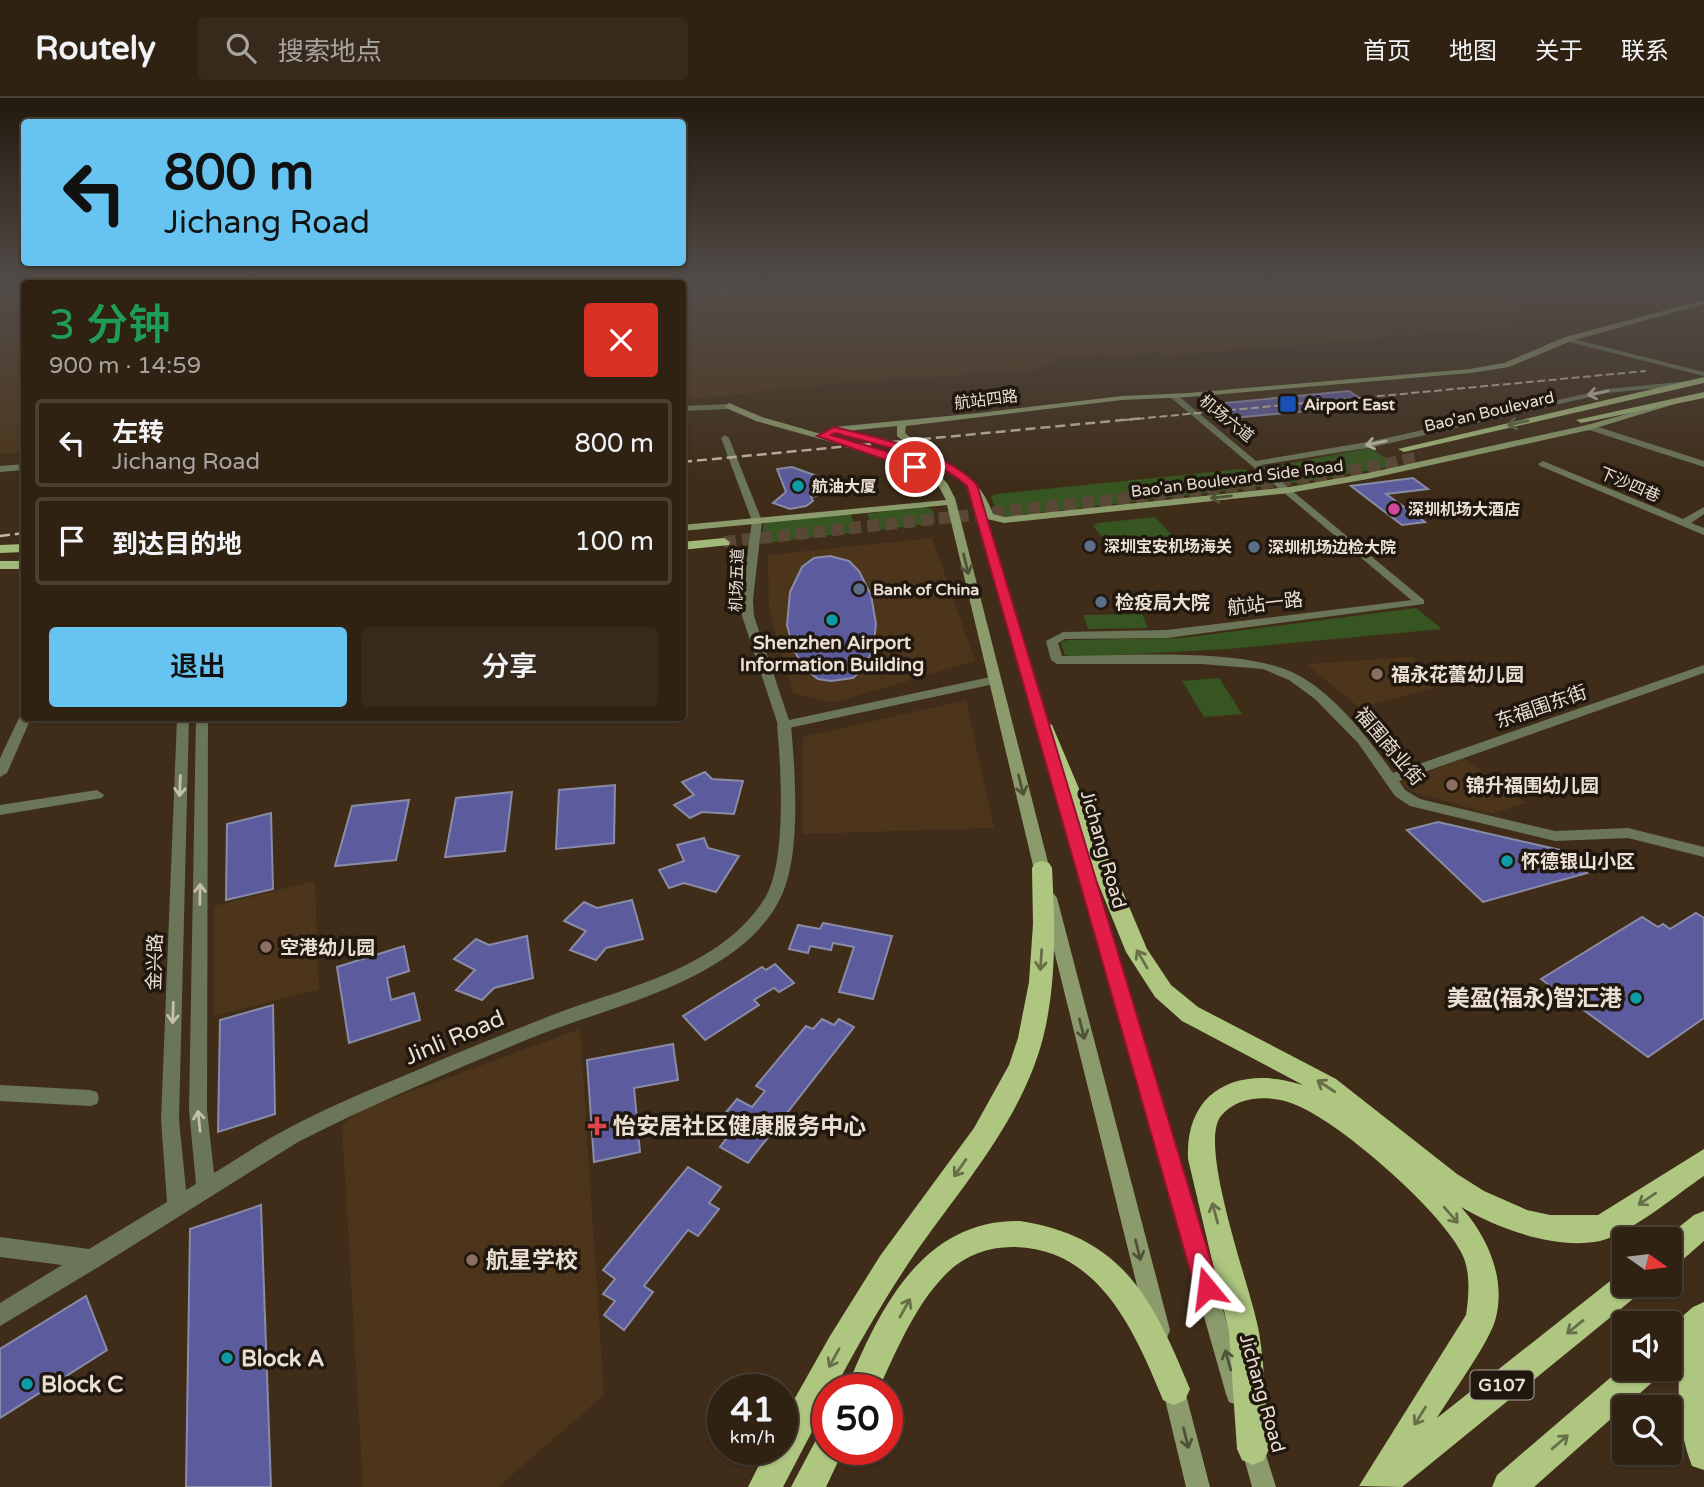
<!DOCTYPE html>
<html lang="zh">
<head>
<meta charset="utf-8">
<style>
	body { margin:0; font-family:"Varela Round","Noto Sans SC",sans-serif; background:#372a1c; color:#f1f3f6; height:100vh; display:flex; flex-direction:column; font-size:26px; white-space:nowrap }
	* { box-sizing:border-box; margin:0 }
	p { font-size:23px; color:#a7a4a0 }
	.icon { flex:none; width:38px; height:38px; fill:none; stroke:currentColor; stroke-width:2; stroke-linecap:round; stroke-linejoin:round }
	.map { position:relative; flex:1; overflow:hidden }
	.side { position:absolute; left:21px; top:182px; width:665px; height:441px; display:flex; flex-direction:column; background:#2f2213; border-radius:7px; box-shadow:0 2px 5px #0004,0 0 0 2px #4a3f33 }
	.side>* { flex:none }
	.banner { position:absolute; left:21px; top:21px; width:665px; height:147px; border-radius:7px; box-shadow:0 2px 5px #0004,0 0 0 2px #4a3f33; background:#67c4f0; color:#111; overflow:hidden }
	.needle { width:46px; rotate:104deg }
	.fabs { position:absolute; left:1612px; top:1129px; display:grid; gap:14px }
	.fabs a { display:grid; place-items:center; width:70px; height:70px; border-radius:7px; background:#2f2213; box-shadow:0 2px 5px #0004,0 0 0 2px #4a3f33; font-size:35px }
	.speed { position:absolute; left:707px; top:1276px; display:flex; gap:14px; font-size:35px; font-weight:700; text-align:center }
	.speed>* { display:grid; place-content:center; width:91px; height:91px; border-radius:50%; background:#2f2213; box-shadow:0 2px 5px #0004,0 0 0 2px #4a3f33; line-height:1 }
	.speed small { font-size:18px; font-weight:400 }
	.speed .limit { border:10px solid #d22; background:#fff; color:#111 }
	.pin { position:absolute; display:grid; place-items:center; width:60px; height:60px; color:#fff; margin:-30px; border:4px solid #fff; border-radius:50%; box-shadow:0 2px 7px #0007 }
	.me { position:absolute; width:77px; margin:-38px; rotate:344deg; stroke-linejoin:round; filter:drop-shadow(0 0 5px #0008) }
	.turn { display:flex; align-items:center; gap:24px; height:147px; padding:0 28px; font-size:32px }
	.turn .icon { width:91px; height:91px; stroke-width:2.5 }
	.turn b { display:block; font-size:49px; line-height:60px }
	.round { display:grid; place-items:center; flex:none; width:74px; height:74px; border-radius:7px; background:#372a1c }
	.head { display:flex; align-items:center; justify-content:space-between; height:119px; padding:0 28px }
	h1 { font-size:42px; font-weight:600; line-height:52px; color:#1e9e55 }
	.primary-button { display:flex; gap:14px; margin-top:auto; padding:14px 28px }
	.primary-button a { flex:1; height:80px; border-radius:7px; background:#67c4f0; color:#111; font-size:28px; font-weight:600; line-height:80px; text-align:center }
	.primary-button a+a { background:#372a1c; color:#f1f3f6 }
	ul { padding:0; list-style:none }
	li { display:flex; align-items:center; gap:21px; height:88px; margin:0 14px 10px; padding:0 14px; border:4px solid #4a3f33; border-radius:7px }
	li div { flex:1 }
	li b { display:block; font-size:26px }
	li em { font-style:normal }
	header { display:flex; align-items:center; gap:42px; box-sizing:border-box; height:98px; padding:0 35px; background:#2f2213; border-bottom:2px solid #4a3f33 }
	header strong { font-size:33px }
	nav { display:flex; gap:38px; margin-inline-start:auto; font-size:24px }
	.search { width:490px; height:63px; background:#372a1c; display:flex; align-items:center; gap:18px; box-sizing:border-box; padding:0 24px; border-radius:7px; color:#a7a4a0; font-size:26px }
	.map>svg:first-child { display:block }
</style>
</head>
<body>
<header>
<strong>Routely</strong>
<div class="search"><svg class="icon" aria-label="search" viewBox="0 0 24 24"><circle cx="10" cy="10" r="6"/><path d="M15 15l6 6"/></svg>搜索地点</div>
<nav><a>首页</a><a>地图</a><a>关于</a><a>联系</a></nav>
</header>
<div class="map">
<svg width="1704" height="1389" viewBox="0 0 1704 1389">
	<rect width="100%" height="100%" fill="#3f2d19"/>
	<g fill="#4c351a">
		<path d="M0,188H24V354L0,356Z"/>
		<path d="M683,188H1482L1523,213L1503,214L1518,224L1510,229L1409,238L1393,236L1391,239L1190,256L1162,257L1157,254L1121,259L1100,256L1055,261L1037,272L830,286L683,302Z"/>
		<path d="M1638,188H1704V198L1670,200Z"/>
		<path d="M932,440L975,563L832,605L793,595L769,512L768,457Z"/>
		<path d="M1412,559L1450,586L1360,610L1306,566Z"/>
		<path d="M966,602L994,730L803,736V639Z"/>
		<path d="M1464,660L1526,705L1491,716L1413,694L1400,685Z"/>
		<path d="M315,783L319,891L214,918V808Z"/>
		<path d="M580,931L604,1297L498,1389H363L342,1027L358,1013Z"/>
	</g>
	<g fill="#375520">
		<path d="M1369,350L1399,367L1296,385L1287,383L1270,369Z"/>
		<path d="M1240,371L1251,373L1265,388L1002,419L999,418L991,399L996,396Z"/>
		<path d="M923,408L933,412L935,425L878,432L874,431L867,416Z"/>
		<path d="M846,415L851,417L858,434L772,444L761,443L764,425L767,423Z"/>
		<path d="M1155,419L1184,450L1116,456L1093,428L1098,425Z"/>
		<path d="M1416,510L1442,531L1228,551L1077,559L1065,557L1061,545L1067,542L1182,540Z"/>
		<path d="M1142,516L1148,530L1088,531L1083,517Z"/>
		<path d="M1219,580L1242,616L1204,619L1182,583Z"/>
	</g>
	<g fill="none" stroke-linecap="round" stroke-linejoin="round">
		<path fill="#827260" fill-rule="evenodd" d="M718,188H734L735,189L727,194Z"/>
	</g>
	<g fill="#5b5b9d" stroke="#898ba7" stroke-width="2">
		<path d="M1349,293L1370,307L1221,321L1204,307Z"/>
		<path d="M792,369L828,382L811,384L817,398L811,399L813,403L806,408L790,411L773,405L786,394L777,371Z"/>
		<path d="M1413,380L1428,391L1386,396L1425,424L1402,427L1351,388Z"/>
		<path d="M830,458L849,463L859,473L871,497L876,526L873,552L862,572L853,580L831,583L818,581L803,569L793,550L787,527L790,494L802,469L814,460Z"/>
		<path d="M705,674L712,681L743,683L734,716L702,714L690,720L674,707L694,697L682,684Z"/>
		<path d="M615,687L614,745L556,751L559,692Z"/>
		<path d="M512,694L505,753L445,759L456,700Z"/>
		<path d="M409,702L396,762L335,768L352,708Z"/>
		<path d="M271,715L273,791L226,802L227,726Z"/>
		<path d="M1438,724L1560,752L1587,775L1483,804L1407,732Z"/>
		<path d="M704,740L708,750L739,758L716,794L684,785L669,790L659,772L684,763L677,747Z"/>
		<path d="M632,802L643,841L606,850L596,862L570,852L586,833L564,823L584,804L597,810Z"/>
		<path d="M1696,815L1704,820V920L1648,959L1541,881L1642,819L1658,829L1663,826L1670,831Z"/>
		<path d="M823,825L892,838L873,901L839,894L854,849L833,845L831,852L810,848L808,855L789,851L798,827L820,831Z"/>
		<path d="M527,838L533,880L494,890L482,902L456,892L475,872L454,861L476,841L489,847Z"/>
		<path d="M404,848L409,873L387,880L391,902L414,895L420,922L349,945L337,869Z"/>
		<path d="M775,866L794,885L779,894L774,890L754,902L759,907L705,942L683,918L762,869L766,872Z"/>
		<path d="M273,907L275,1016L218,1034L220,922Z"/>
		<path d="M822,921L834,927L839,921L854,929L748,1065L720,1049L726,1041L711,1032L737,1001L752,1009L765,993L756,988L806,928L813,931Z"/>
		<path d="M673,946L678,982L634,990L640,1054L594,1064L587,962Z"/>
		<path d="M688,1069L721,1089L709,1105L719,1111L698,1138L688,1132L644,1188L653,1194L624,1232L604,1217L615,1203L603,1196L615,1181L603,1172Z"/>
		<path d="M261,1107L271,1389H186L190,1131Z"/>
		<path d="M86,1198L107,1252L0,1320V1251Z"/>
	</g>
	<g fill="none" stroke-linecap="round" stroke-linejoin="round">
		<path stroke="#594835" stroke-width="12" stroke-dasharray="12 6" stroke-linecap="butt" d="M724,444L1265,385L1350,373L1421,359"/>
		<g fill="#6b7557" fill-rule="evenodd">
			<path d="M1589,326L1704,363V369L1586,331V327Z"/>
			<path d="M1543,363L1683,421L1704,409V416L1691,425L1704,430V437L1540,368L1538,366Z"/>
			<path d="M1420,501L1424,502V506L1167,540L1065,541L1058,545L1062,558C1124,558 1243,549 1296,576C1335,596 1369,641 1393,675L1704,567V575L1399,683L1405,692L1420,701L1555,733L1628,730L1704,749V759L1628,740L1555,743L1410,708L1395,698L1358,645L1315,601L1289,582L1263,571L1201,566H1057L1051,562L1046,543L1063,534L1167,532Z"/>
			<path d="M177,620H189L179,1022L186,1092L196,1086L189,1012L196,620H208L207,1012L214,1075C238,1060 262,1044 287,1031C326,1010 367,993 408,976C456,955 506,935 555,916C627,889 722,870 765,800C787,763 781,670 777,627L784,623L791,627C795,674 802,758 780,801C739,883 609,908 531,940C452,973 374,1005 298,1044L100,1168L0,1228V1205L62,1167L0,1159V1139L89,1151L167,1104L161,1022Z"/>
			<path d="M97,692L104,697L102,700L0,717V707Z"/>
			<path d="M0,987L90,992L97,994L99,1000L97,1006L90,1008L0,1003Z"/>
		</g>
		<g fill="#6b7557" fill-rule="evenodd">
			<path d="M1565,239L1704,274V278L1565,243Z"/>
			<path d="M1689,283H1692V287L1607,295L1373,349L1261,367L1424,502V506H1416L1169,298L1176,296L1256,363L1373,343L1607,291Z"/>
			<path d="M732,306L733,308L729,311L682,313V308Z"/>
			<path d="M725,337L729,340L762,423L753,501L754,518L789,622L995,578L999,579L1001,582L999,585L784,631L779,630L742,518L741,501L752,423L721,340Z"/>
			<path d="M24,366V372L0,374V368Z"/>
			<path d="M24,616V620H31L7,675L0,679V660L19,620Z"/>
		</g>
		<g fill="#8b9b6b" fill-rule="evenodd">
			<path d="M1704,202V206L1571,243L1509,269L1470,275L1188,299L1122,302L906,328L905,335L926,353L927,356C958,367 982,384 993,416L1004,419L1289,389L1368,375L1587,327L1684,300L1688,302L1589,332L1368,381L1289,395L1004,425L987,421L1054,640L1047,644L1040,640L967,387L956,378L928,363L867,343L871,340L914,352L897,338V328L836,334L830,338C857,345 931,364 947,385C950,390 952,395 955,400L1052,780L1049,784H1039L1036,780L947,407L682,433V427L946,402L938,387L912,371L878,357L756,323L726,310L725,308L729,305L762,319L821,336L834,329L979,315L1122,298L1188,295L1470,271L1504,265L1565,239Z"/>
			<path d="M1060,683L1067,687L1248,1296L1245,1304L1237,1307L1229,1304L1226,1296L1053,687Z"/>
			<path d="M1049,794L1054,796L1057,800L1170,1232L1167,1240L1159,1243L1151,1240L1148,1232L1041,800L1044,796Z"/>
			<path d="M1173,1278L1181,1281L1184,1289L1210,1389H1186L1162,1289L1165,1281Z"/>
			<path d="M1253,1337L1261,1341L1276,1389H1252L1241,1349L1245,1341Z"/>
		</g>
		<g fill="#a3b97a" fill-rule="evenodd">
			<path d="M1704,279V285L1404,354L1398,351Z"/>
			<path d="M1704,294V300L1581,325L1576,322Z"/>
			<path d="M724,440L730,444L729,447L682,452V444Z"/>
			<path d="M24,446V454L0,455V447Z"/>
			<rect x="0" y="463" width="24" height="8"/>
		</g>
		<g fill="#aec680" fill-rule="evenodd">
			<path d="M1043,622L1052,627L1147,851L1171,887L1198,909L1336,981L1457,1076L1484,1093L1527,1112L1550,1117H1598L1704,1051V1078C1677,1096 1630,1136 1600,1143C1555,1152 1499,1131 1461,1109C1488,1139 1507,1182 1495,1223C1487,1248 1452,1295 1437,1320L1619,1176L1624,1174V1186H1643L1639,1196L1402,1389L1359,1388L1466,1217C1469,1197 1471,1172 1461,1154C1440,1112 1336,1020 1291,1005C1267,997 1238,998 1221,1018C1197,1047 1252,1193 1259,1234C1265,1272 1266,1312 1269,1351L1264,1362L1253,1367L1242,1362L1237,1351L1229,1234L1188,1061C1185,990 1241,967 1303,987L1182,923L1155,899L1126,854L1034,627Z"/>
			<path d="M1042,763L1049,765L1052,770C1055,827 1057,884 1043,940C1022,1021 963,1087 916,1154C886,1198 859,1245 834,1292H828V1303L783,1389H748L767,1351H782V1323L830,1238L880,1158L974,1030L1009,967L1018,940L1029,884L1033,826L1032,770L1035,765Z"/>
			<path d="M1704,1113V1143L1680,1164L1670,1167V1141H1664L1694,1117Z"/>
			<path d="M1020,1123C1124,1139 1153,1202 1190,1291L1185,1302L1174,1307L1163,1302C1135,1234 1099,1149 1012,1149C987,1149 963,1158 945,1177C914,1209 897,1252 878,1292H846C878,1213 922,1121 1020,1123Z"/>
			<path d="M1704,1204V1372L1692,1368C1679,1334 1676,1295 1681,1259L1670,1264V1229L1693,1209Z"/>
			<path d="M1624,1268V1270H1660L1656,1281L1534,1389H1492L1497,1377Z"/>
			<path d="M828,1335V1351H844L826,1389H791L817,1340Z"/>
		</g>
		<path stroke="#c4b6a8" stroke-width="2" stroke-dasharray="8 3.5" stroke-linecap="butt" d="M1125,322L1646,273"/>
		<g stroke="#c4b6a8" stroke-width="2.5" stroke-dasharray="10 5" stroke-linecap="butt">
			<path d="M682,364L1144,320"/>
			<path d="M0,438L24,435"/>
		</g>
	</g>
	<defs><path id="oneway-shaft" d="M-6 0H5M1.5-3L5.5 0L1.5 3" fill="none" stroke-width="1.6" stroke-linecap="round" stroke-linejoin="round" transform="scale(1.75)"/></defs>
	<g stroke="#c5bfae">
		<use href="#oneway-shaft" transform="translate(1598 295) rotate(168)"/>
		<use href="#oneway-shaft" transform="translate(1376 345) rotate(168)"/>
		<use href="#oneway-shaft" transform="translate(180 688) rotate(92)"/>
		<use href="#oneway-shaft" transform="translate(200 796) rotate(-89)"/>
		<use href="#oneway-shaft" transform="translate(173 915) rotate(92)"/>
		<use href="#oneway-shaft" transform="translate(199 1023) rotate(-96)"/>
	</g>
	<use stroke="#626844" href="#oneway-shaft" transform="translate(1518 325) rotate(167)"/>
	<g stroke="#505238">
		<use href="#oneway-shaft" transform="translate(1221 399) rotate(174)"/>
		<use href="#oneway-shaft" transform="translate(966 466) rotate(76)"/>
		<use href="#oneway-shaft" transform="translate(1021 687) rotate(76)"/>
		<use href="#oneway-shaft" transform="translate(1082 931) rotate(76)"/>
		<use href="#oneway-shaft" transform="translate(1138 1152) rotate(76)"/>
		<use href="#oneway-shaft" transform="translate(1228 1262) rotate(-106)"/>
		<use href="#oneway-shaft" transform="translate(1186 1340) rotate(76)"/>
	</g>
	<g stroke="#676e48">
		<use href="#oneway-shaft" transform="translate(1142 861) rotate(-120)"/>
		<use href="#oneway-shaft" transform="translate(1041 862) rotate(94)"/>
		<use href="#oneway-shaft" transform="translate(1326 988) rotate(-147)"/>
		<use href="#oneway-shaft" transform="translate(960 1070) rotate(125)"/>
		<use href="#oneway-shaft" transform="translate(1647 1101) rotate(146)"/>
		<use href="#oneway-shaft" transform="translate(1215 1115) rotate(-105)"/>
		<use href="#oneway-shaft" transform="translate(1451 1117) rotate(49)"/>
		<use href="#oneway-shaft" transform="translate(905 1210) rotate(-61)"/>
		<use href="#oneway-shaft" transform="translate(1575 1229) rotate(141)"/>
		<use href="#oneway-shaft" transform="translate(834 1260) rotate(119)"/>
		<use href="#oneway-shaft" transform="translate(1420 1318) rotate(122)"/>
		<use href="#oneway-shaft" transform="translate(1560 1344) rotate(-41)"/>
	</g>
	<linearGradient id="sky" x2="0" y2="1"><stop stop-color="#23190e"/><stop offset="0.49" stop-color="#524c49"/><stop offset="1" stop-color="#524c49" stop-opacity="0"/></linearGradient>
	<rect width="1704" height="382" fill="url(#sky)"/>
	<path fill="#e11d48" stroke="#92132f" stroke-width="2" d="M834,329C878,340 947,353 977,387L1219,1190L1215,1199L1207,1202L1198,1199L1195,1190L967,388C931,356 880,348 835,335L831,337L885,353L919,366L920,369L915,372L817,338Z"/>
	<rect fill="#1a4fb4" stroke="#20170f" stroke-width="2.5" x="1279" y="297" width="18" height="18" rx="3.5"/>
	<g fill="#0f9aa8" stroke="#20170f" stroke-width="2.5">
		<circle cx="798" cy="388" r="7"/>
		<circle cx="832" cy="522" r="7"/>
		<circle cx="1507" cy="763" r="7"/>
		<circle cx="1636" cy="900" r="7"/>
		<circle cx="227" cy="1260" r="7"/>
		<circle cx="27" cy="1286" r="7"/>
	</g>
	<circle fill="#d1479c" stroke="#20170f" stroke-width="2.5" cx="1394" cy="411" r="7"/>
	<g fill="#5c6f8a" stroke="#20170f" stroke-width="2.5">
		<circle cx="1090" cy="448" r="7"/>
		<circle cx="1254" cy="449" r="7"/>
		<circle cx="859" cy="491" r="7"/>
		<circle cx="1101" cy="504" r="7"/>
	</g>
	<g fill="#8d6e63" stroke="#20170f" stroke-width="2.5">
		<circle cx="1377" cy="576" r="7"/>
		<circle cx="1452" cy="687" r="7"/>
		<circle cx="266" cy="849" r="7"/>
		<circle cx="472" cy="1162" r="7"/>
	</g>
	<path fill="#e0444e" stroke="#20170f" stroke-width="2.5" d="M593.5 1017.5h7v7h7v7h-7v7h-7v-7h-7v-7h7z"/>
	<g text-anchor="middle" stroke-width="7" stroke-linejoin="round" paint-order="stroke">
		<g font-size="16" fill="#ebdfd3" stroke="#20170f">
			<text transform="translate(986 301) rotate(-7)" y="6">航站四路</text>
			<text transform="translate(1489 313) rotate(-13)" y="6">Bao'an Boulevard</text>
			<text transform="translate(1227 320) rotate(39)" y="6">机场六道</text>
			<text transform="translate(1237 380) rotate(-7)" y="6">Bao'an Boulevard Side Road</text>
			<text transform="translate(1630 386) rotate(23)" y="6">下沙四巷</text>
			<text transform="translate(736 482) rotate(-88)" y="6">机场五道</text>
		</g>
		<g font-size="16" font-weight="bold" fill="#ebdfd3" stroke="#20170f" text-anchor="start">
			<text x="1304" y="312">Airport East</text>
			<text x="812" y="394">航油大厦</text>
			<text x="1408" y="417">深圳机场大酒店</text>
			<text x="1104" y="454">深圳宝安机场海关</text>
			<text x="1268" y="455">深圳机场边检大院</text>
			<text x="873" y="497">Bank of China</text>
		</g>
		<rect fill="#20170f" stroke="#aea398" stroke-width="2" x="1470.5" y="1272.5" width="63" height="29" rx="5"/>
		<g font-size="18" font-weight="bold" fill="#ebdfd3">
			<text x="1502" y="1293">G107</text>
		</g>
		<g font-size="19" font-weight="bold" fill="#ebdfd3" stroke="#20170f" text-anchor="start">
			<text x="1115" y="511">检疫局大院</text>
			<text x="832" y="551" text-anchor="middle">Shenzhen Airport<tspan x="832" dy="22">Information Building</tspan></text>
			<text x="1391" y="583">福永花蕾幼儿园</text>
			<text x="1466" y="694">锦升福围幼儿园</text>
			<text x="1521" y="770">怀德银山小区</text>
			<text x="280" y="856">空港幼儿园</text>
		</g>
		<g font-size="19" fill="#ebdfd3" stroke="#20170f">
			<text transform="translate(1265 505) rotate(-7)" y="7">航站一路</text>
			<text transform="translate(1541 608) rotate(-19)" y="7">东福围东街</text>
			<text transform="translate(1390 648) rotate(50)" y="7">福围商业街</text>
			<text transform="translate(1104 751) rotate(74)" y="7">Jichang Road</text>
			<text transform="translate(154 864) rotate(-88)" y="7">金兴路</text>
			<text transform="translate(1263 1295) rotate(74)" y="7">Jichang Road</text>
		</g>
		<g font-size="23" font-weight="bold" fill="#ebdfd3" stroke="#20170f" text-anchor="start">
			<text x="1622" y="908" text-anchor="end">美盈(福永)智汇港</text>
			<text x="613" y="1036">怡安居社区健康服务中心</text>
			<text x="486" y="1170">航星学校</text>
			<text x="241" y="1268">Block A</text>
			<text x="41" y="1294">Block C</text>
		</g>
		<g font-size="23" fill="#ebdfd3" stroke="#20170f">
			<text transform="translate(454 939) rotate(-23)" y="8">Jinli Road</text>
		</g>
	</g>
</svg>
<div class="fabs">
<a><svg class="needle" viewBox="-14 -14 28 28"><path d="M0-13l5 13h-10z" fill="#e53935"/><path d="M0 13l5-13h-10z" fill="#a7a4a0"/></svg></a>
<a><svg class="icon" aria-label="sound" viewBox="0 0 24 24"><path d="M4 9h4l5-4v14l-5-4H4zM17 9q2 3 0 6"/></svg></a>
<a><svg class="icon" aria-label="search" viewBox="0 0 24 24"><circle cx="10" cy="10" r="6"/><path d="M15 15l6 6"/></svg></a>
</div>
<div class="speed"><div>41<small>km/h</small></div><div class="limit">50</div></div>
<div class="pin" style="left:915px;top:369px;background:#d93025"><svg class="icon" aria-label="arrive" viewBox="0 0 24 24"><path d="M6 21V4h12l-3 4 3 4H6"/></svg></div>
<svg class="me" style="left:1207px;top:1190px" viewBox="-20 -20 40 40"><path d="M0-17L14 15 0 8-14 15z" fill="#e11d48" stroke="#fff" stroke-width="4"/></svg>
<div class="banner">
<div class="turn"><svg class="icon" aria-label="left" viewBox="0 0 24 24"><path d="M17 20v-9H6M10 6l-5 5 5 5"/></svg><div><b>800 m</b>Jichang Road</div></div>
</div>
<section class="side">
<div class="head"><div><h1>3 分钟</h1><p>900 m · 14:59</p></div><a class="round" style="background:#d93025;color:#fff"><svg class="icon" aria-label="close" viewBox="0 0 24 24"><path d="M6 6l12 12M18 6L6 18"/></svg></a></div>
<ul>
<li><svg class="icon" aria-label="left" viewBox="0 0 24 24"><path d="M17 20v-9H6M10 6l-5 5 5 5"/></svg><div><b>左转</b><p>Jichang Road</p></div><em>800 m</em></li>
<li><svg class="icon" aria-label="arrive" viewBox="0 0 24 24"><path d="M6 21V4h12l-3 4 3 4H6"/></svg><div><b>到达目的地</b></div><em>100 m</em></li>
</ul>
<div class="primary-button"><a>退出</a><a>分享</a></div>
</section>
</div>
</body>
</html>
